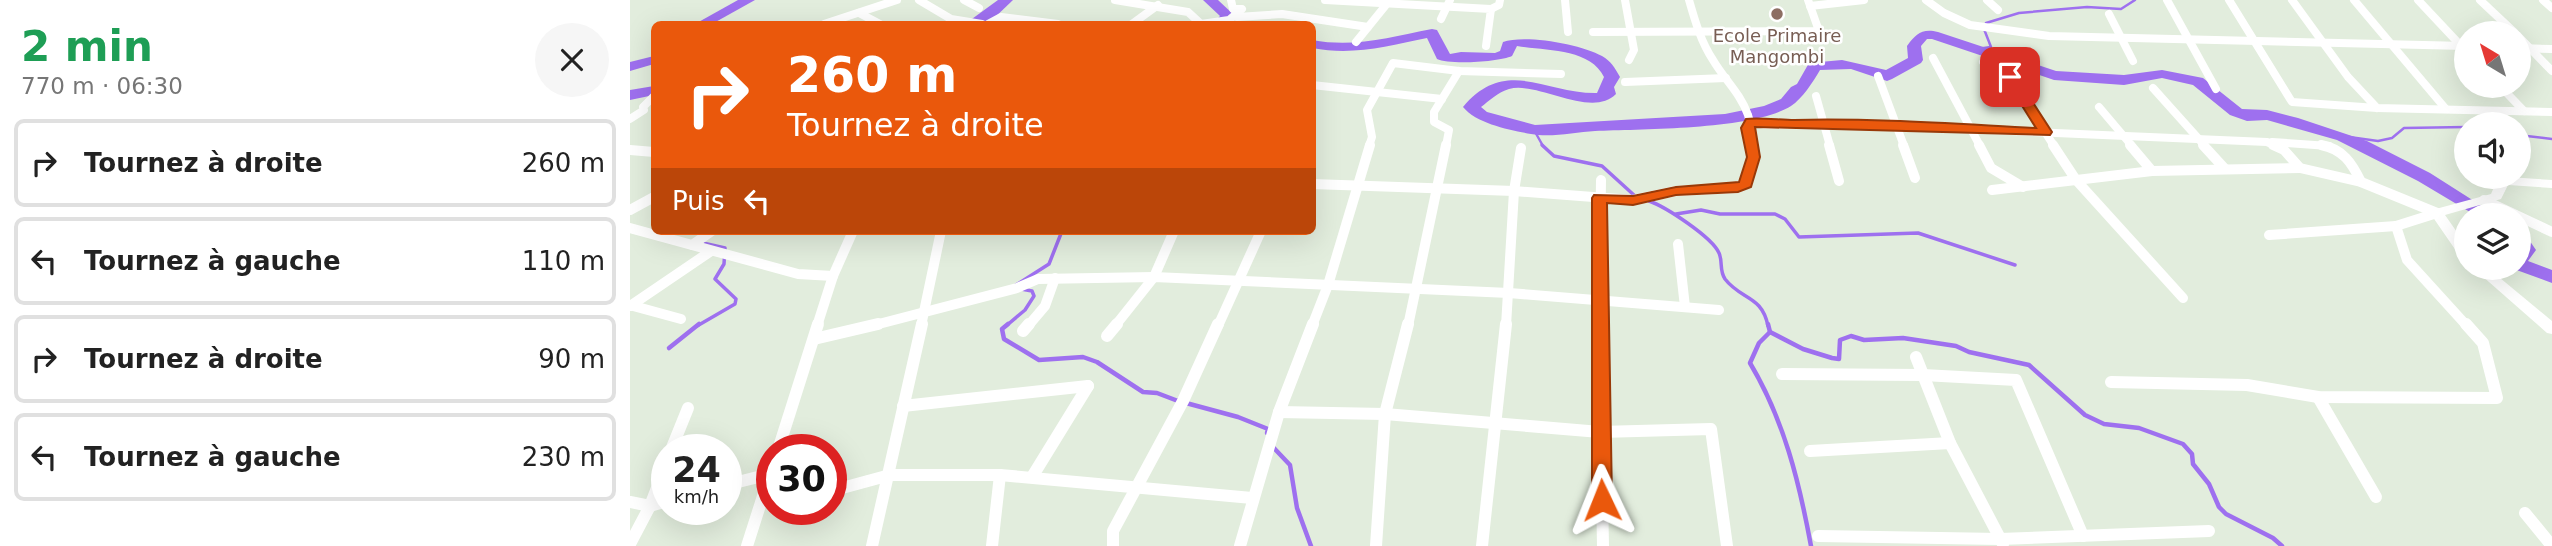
<!DOCTYPE html>
<html lang="fr">
<head>
<meta charset="utf-8">
<style>
	body { margin:0; font-family:"DejaVu Sans",sans-serif; background:#f6f6f6; color:#222; height:100vh; display:flex; flex-direction:column; font-size:26px; white-space:nowrap }
	* { box-sizing:border-box; margin:0 }
	p { font-size:23px; color:#767676 }
	.icon { flex:none; width:38px; height:38px; fill:none; stroke:currentColor; stroke-width:2; stroke-linecap:round; stroke-linejoin:round }
	.map { position:relative; flex:1; overflow:hidden }
	.drawer { display:flex; flex-direction:column; background:#fff; width:630px }
	.drawer>* { flex:none }
	.guide { position:absolute; left:21px; top:21px; width:665px; height:214px; border-radius:10px; box-shadow:0 7px 28px #0002; background:#ea580c; color:#fff; overflow:hidden }
	.needle { width:46px; rotate:322deg }
	.buttons { position:absolute; left:1824px; top:21px; display:grid; gap:14px }
	.buttons a { display:grid; place-items:center; width:77px; height:77px; border-radius:50%; background:#fff; box-shadow:0 7px 28px #0002; font-size:35px }
	.speed { position:absolute; left:21px; top:434px; display:flex; gap:14px; font-size:35px; font-weight:700; text-align:center }
	.speed>* { display:grid; place-content:center; width:91px; height:91px; border-radius:50%; background:#fff; box-shadow:0 7px 28px #0002; line-height:1 }
	.speed small { font-size:18px; font-weight:400 }
	.speed .limit { border:10px solid #d22; background:#fff; color:#111 }
	.pin { position:absolute; display:grid; place-items:center; width:60px; height:60px; color:#fff; margin:-30px; border-radius:14px; box-shadow:0 4px 10px #0006 }
	.me { position:absolute; width:77px; margin:-38px; rotate:358deg; stroke-linejoin:round; filter:drop-shadow(0 0 5px #0008) }
	.turn { display:flex; align-items:center; gap:24px; height:147px; padding:0 21px; font-size:32px }
	.turn .icon { width:91px; height:91px; stroke-width:2.5 }
	.turn b { display:block; font-size:49px; line-height:60px }
	.then { display:flex; align-items:center; height:66px; padding:0 21px; background:#0003; gap:14px; font-size:26px }
	.round { display:grid; place-items:center; flex:none; width:74px; height:74px; border-radius:37px; background:#f6f6f6 }
	.summary { display:flex; align-items:center; justify-content:space-between; height:119px; padding:0 21px }
	h1 { font-size:42px; font-weight:800; line-height:52px; color:#1e9e55 }
	ul { padding:0; list-style:none }
	li { display:flex; align-items:center; gap:21px; height:88px; margin:0 14px 10px; padding:0 7px; border:4px solid #e0e0e0; border-radius:10px }
	li div { flex:1 }
	li b { display:block; font-size:26px }
	li em { font-style:normal }
	main { display:flex; flex:1; min-height:0 }
	.map>svg:first-child { display:block }
</style>
</head>
<body>
<main>
<section class="drawer">
<div class="summary"><div><h1>2 min</h1><p>770 m · 06:30</p></div><a class="round"><svg class="icon" aria-label="close" viewBox="0 0 24 24"><path d="M6 6l12 12M18 6L6 18"/></svg></a></div>
<ul>
<li><svg class="icon" aria-label="right" viewBox="0 0 24 24"><path d="M7 20v-9h11M14 6l5 5-5 5"/></svg><div><b>Tournez à droite</b></div><em>260 m</em></li>
<li><svg class="icon" aria-label="left" viewBox="0 0 24 24"><path d="M17 20v-9H6M10 6l-5 5 5 5"/></svg><div><b>Tournez à gauche</b></div><em>110 m</em></li>
<li><svg class="icon" aria-label="right" viewBox="0 0 24 24"><path d="M7 20v-9h11M14 6l5 5-5 5"/></svg><div><b>Tournez à droite</b></div><em>90 m</em></li>
<li><svg class="icon" aria-label="left" viewBox="0 0 24 24"><path d="M17 20v-9H6M10 6l-5 5 5 5"/></svg><div><b>Tournez à gauche</b></div><em>230 m</em></li>
</ul>
</section>
<div class="map">
<svg width="1922" height="546" viewBox="0 0 1922 546">
	<rect width="100%" height="100%" fill="#e2eddd"/>
	<g fill="none" stroke-linecap="round" stroke-linejoin="round">
		<g stroke="#9e70ef" stroke-width="2.5">
			<path d="M1347,49L1361,47L1354,29L1356,23L1389,13L1457,7L1491,9L1505,0"/>
			<path d="M904,130L913,146"/>
			<path d="M1888,135L1922,139"/>
			<path d="M1712,136L1748,141L1762,138L1774,128L1836,127"/>
		</g>
		<g stroke="#9e70ef" stroke-width="3.5">
			<path d="M912,145L924,156L972,166L1005,196"/>
			<path d="M1019,201C1036,207 1082,237 1089,253C1093,262 1089,270 1095,279C1111,300 1132,295 1138,326"/>
			<path d="M1046,214L1071,210L1090,214H1145L1155,219L1169,237L1288,233L1385,265"/>
			<path d="M386,285L419,264L432,231"/>
			<path d="M67,326L105,304L106,299L85,279L94,264L95,248L73,243V240"/>
			<path d="M376,326L395,310L404,296L402,291L391,289"/>
		</g>
		<g stroke="#9e70ef" stroke-width="4.5">
			<path d="M378,324L372,329L374,339L409,360L453,357L467,362L513,392L527,393L548,401"/>
			<path d="M1138,324L1140,332L1173,349L1202,358L1209,359L1210,340L1221,336L1234,340L1273,338L1326,346L1339,352L1399,365L1455,415L1474,424L1509,428L1553,444L1562,454L1563,464L1579,484L1589,507L1596,514L1643,538L1652,546"/>
			<path d="M1140,332L1129,343L1120,363C1154,420 1169,481 1181,546"/>
			<path d="M39,348L69,324"/>
			<path d="M556,403L608,417L638,429L637,433"/>
			<path d="M642,446L660,465L667,508L681,546"/>
		</g>
		<g fill="#9e70ef" fill-rule="evenodd">
			<path d="M108,0H125L82,24H65Z"/>
			<path d="M368,0H383L360,22L335,24Z"/>
			<path d="M573,0H588L605,16L597,24H583L590,16Z"/>
			<path d="M802,29L807,30L820,54L831,52L865,53L870,51L873,42C894,34 951,44 972,56C981,61 985,68 990,77L984,87L986,94C961,119 909,81 879,89C868,92 859,101 851,107L857,112L905,125L1095,114L1134,106L1151,99L1161,87L1167,84L1179,63L1212,60L1256,70L1278,58L1277,46C1286,34 1292,28 1308,32L1426,71L1494,75L1532,70L1573,78L1612,109L1637,110L1668,118L1737,141L1800,173L1866,215H1845L1788,181L1707,140L1637,120L1617,121L1600,115L1563,85L1532,78L1494,85L1424,80L1302,39H1297L1291,46L1293,60L1291,63L1262,79L1257,81L1221,69L1190,70C1183,82 1172,99 1161,106C1123,130 1013,129 965,131C945,132 921,138 901,134C880,130 847,124 833,107C876,56 916,94 967,93L974,77C960,48 915,51 887,46L882,56C869,62 819,65 807,59L797,38C757,46 724,56 682,48V40C725,48 760,37 802,29Z"/>
			<path d="M24,56V64L0,71V62Z"/>
			<path d="M24,86V95L0,100V90Z"/>
			<path d="M1888,232L1895,234L1906,250L1898,261L1922,270V283L1881,268H1888Z"/>
		</g>
		<g stroke="#fff" stroke-width="8">
			<path d="M289,0L321,19L352,24"/>
			<path d="M334,0L349,8"/>
			<path d="M485,0L558,12L571,24"/>
			<path d="M695,0L861,9L856,46"/>
			<path d="M935,0L938,32"/>
			<path d="M995,0L1004,50L999,60"/>
			<path d="M1059,0C1065,21 1071,42 1083,60C1094,79 1111,94 1118,115C1121,123 1120,136 1122,146"/>
			<path d="M1296,0L1314,13L1340,25L1419,36L1836,46"/>
			<path d="M1357,0L1368,10"/>
			<path d="M1537,0L1586,89"/>
			<path d="M1599,0L1662,102L1747,108L1922,112"/>
			<path d="M1662,0L1718,77L1747,108"/>
			<path d="M1724,0L1815,108"/>
			<path d="M1788,0L1834,49"/>
			<path d="M1850,0L1885,33"/>
			<path d="M1913,0L1922,8"/>
			<path d="M1180,6L1234,0"/>
			<path d="M861,9L869,5L870,0"/>
			<path d="M229,13L250,24"/>
			<path d="M1479,14L1503,61"/>
			<path d="M607,17L652,14L738,27"/>
			<path d="M811,19L820,0"/>
			<path d="M194,24L267,0"/>
			<path d="M358,24L371,17L428,24"/>
			<path d="M502,24L528,5"/>
			<path d="M571,24L599,20L612,9H603L601,0"/>
			<path d="M963,32L1189,31L1178,0"/>
			<path d="M1888,36L1922,71"/>
			<path d="M726,42L760,0"/>
			<path d="M1888,48L1922,49"/>
			<path d="M1303,58L1350,146"/>
			<path d="M1353,62L1380,77L1424,146"/>
			<path d="M1248,76L1274,146"/>
			<path d="M995,82L1096,78"/>
			<path d="M682,85L812,99"/>
			<path d="M1870,86L1894,111"/>
			<path d="M1523,88L1575,146"/>
			<path d="M1186,96L1200,146"/>
			<path d="M1469,107L1502,146"/>
			<path d="M0,119L14,110L13,107L24,96"/>
			<path d="M1121,122L1136,125L1265,126L1637,142L1646,146"/>
			<path d="M1642,142L1699,146"/>
			<path d="M739,146L742,137L737,110L763,63L829,71L931,74"/>
			<path d="M816,146L819,130L804,122V112L829,71"/>
		</g>
		<g stroke="#fff" stroke-width="10">
			<path d="M1199,145L1209,181"/>
			<path d="M1273,145L1285,178"/>
			<path d="M1349,145L1361,168L1393,187"/>
			<path d="M1423,145L1446,180L1553,298"/>
			<path d="M1500,145L1522,171"/>
			<path d="M1573,145L1595,169"/>
			<path d="M1643,145L1654,150L1670,168L1731,182L1807,213"/>
			<path d="M1691,145C1713,149 1722,163 1731,182"/>
			<path d="M0,150L24,152"/>
			<path d="M682,184L884,191L1003,200L1046,191L1108,188L1116,184L1124,157L1121,145"/>
			<path d="M1362,190L1522,171L1670,168"/>
			<path d="M1854,200L1886,215"/>
			<path d="M0,210L24,197"/>
			<path d="M1807,213L1766,226L1777,260L1837,326"/>
			<path d="M1888,216L1922,232"/>
			<path d="M0,228L168,274L203,276"/>
			<path d="M1639,235L1766,226"/>
			<path d="M1048,244L1055,307"/>
			<path d="M62,245L82,231"/>
			<path d="M0,305L51,319"/>
			<path d="M0,306L81,251"/>
			<path d="M187,326L203,276L223,231"/>
			<path d="M241,326L387,288L408,279L524,277L879,293L1089,310"/>
			<path d="M291,326L311,231"/>
			<path d="M398,326L415,306L425,278"/>
			<path d="M485,326L524,277L544,231"/>
			<path d="M588,326L631,231"/>
			<path d="M682,326L698,285L740,145"/>
			<path d="M778,326L816,145"/>
			<path d="M876,326L884,191L891,148"/>
			<path d="M969,326L971,180"/>
		</g>
		<g stroke="#fff" stroke-width="12">
			<path d="M969,324L973,546"/>
			<path d="M393,331L399,324"/>
			<path d="M477,336L487,324"/>
			<path d="M184,339L248,324"/>
			<path d="M1286,357L1320,443L1373,544"/>
			<path d="M1152,374L1293,375L1386,380L1453,536"/>
			<path d="M1481,382L1617,385L1688,397L1867,398L1853,343L1836,324"/>
			<path d="M1688,397L1746,497"/>
			<path d="M273,406L458,386"/>
			<path d="M649,412L755,414L970,432L1081,429L1097,546"/>
			<path d="M41,450L58,408"/>
			<path d="M148,450L188,324"/>
			<path d="M1180,451L1320,443"/>
			<path d="M402,477L458,386"/>
			<path d="M96,485L140,474"/>
			<path d="M201,491L260,475H370L622,498"/>
			<path d="M0,502L20,506L37,501"/>
			<path d="M1895,513L1922,546"/>
			<path d="M1188,536L1370,539L1579,531"/>
			<path d="M0,544L20,506L37,462"/>
			<path d="M117,546L142,468"/>
			<path d="M242,546L292,324"/>
			<path d="M362,546L370,475"/>
			<path d="M483,546V531L553,401L588,324"/>
			<path d="M610,546L649,412L683,324"/>
			<path d="M746,546L755,414L778,324"/>
			<path d="M852,546L876,324"/>
		</g>
		<g fill="#fff" fill-rule="evenodd">
			<path d="M1877,177L1922,180V188L1878,185L1871,199L1815,215L1836,245V259L1831,258L1800,213L1802,210L1861,194L1867,180Z"/>
			<path d="M1843,268H1858L1922,321V334L1917,333Z"/>
		</g>
	</g>
	<path fill="#ea580c" stroke="#983908" stroke-width="2" d="M1380,74L1385,75L1422,132L1420,135L1125,127L1130,157L1121,187L1108,192L1046,195L1003,205L977,203L982,500L979,506L972,508L965,506L962,500V198L964,195L1003,196L1046,187L1109,182L1117,157L1111,128L1116,119C1127,117 1151,120 1164,120C1245,118 1326,124 1406,128L1374,77Z"/>
	<circle fill="#8d6e63" stroke="#fff" stroke-width="2.5" cx="1147" cy="14" r="7"/>
	<g text-anchor="middle" stroke-width="5" stroke-linejoin="round" paint-order="stroke">
		<g font-size="18" fill="#785e54" stroke="#fff">
			<text x="1147" y="42">Ecole Primaire<tspan x="1147" dy="21">Mangombi</tspan></text>
		</g>
	</g>
</svg>
<div class="buttons">
<a><svg class="needle" viewBox="-14 -14 28 28"><path d="M0-13l5 13h-10z" fill="#e53935"/><path d="M0 13l5-13h-10z" fill="#767676"/></svg></a>
<a><svg class="icon" aria-label="sound" viewBox="0 0 24 24"><path d="M4 9h4l5-4v14l-5-4H4zM17 9q2 3 0 6"/></svg></a>
<a><svg class="icon" aria-label="layers" viewBox="0 0 24 24"><path d="M12 4l9 5-9 5-9-5zM3 14l9 5 9-5"/></svg></a>
</div>
<div class="speed"><div>24<small>km/h</small></div><div class="limit">30</div></div>
<div class="pin" style="left:1380px;top:77px;background:#d93025"><svg class="icon" aria-label="arrive" viewBox="0 0 24 24"><path d="M6 21V4h12l-3 4 3 4H6"/></svg></div>
<svg class="me" style="left:972px;top:500px" viewBox="-20 -20 40 40"><path d="M0-17L14 15 0 8-14 15z" fill="#ea580c" stroke="#fff" stroke-width="4"/></svg>
<div class="guide">
<div class="turn"><svg class="icon" aria-label="right" viewBox="0 0 24 24"><path d="M7 20v-9h11M14 6l5 5-5 5"/></svg><div><b>260 m</b>Tournez à droite</div></div>
<div class="then">Puis<svg class="icon" aria-label="left" viewBox="0 0 24 24"><path d="M17 20v-9H6M10 6l-5 5 5 5"/></svg></div>
</div>
</div>
</main>
</body>
</html>
